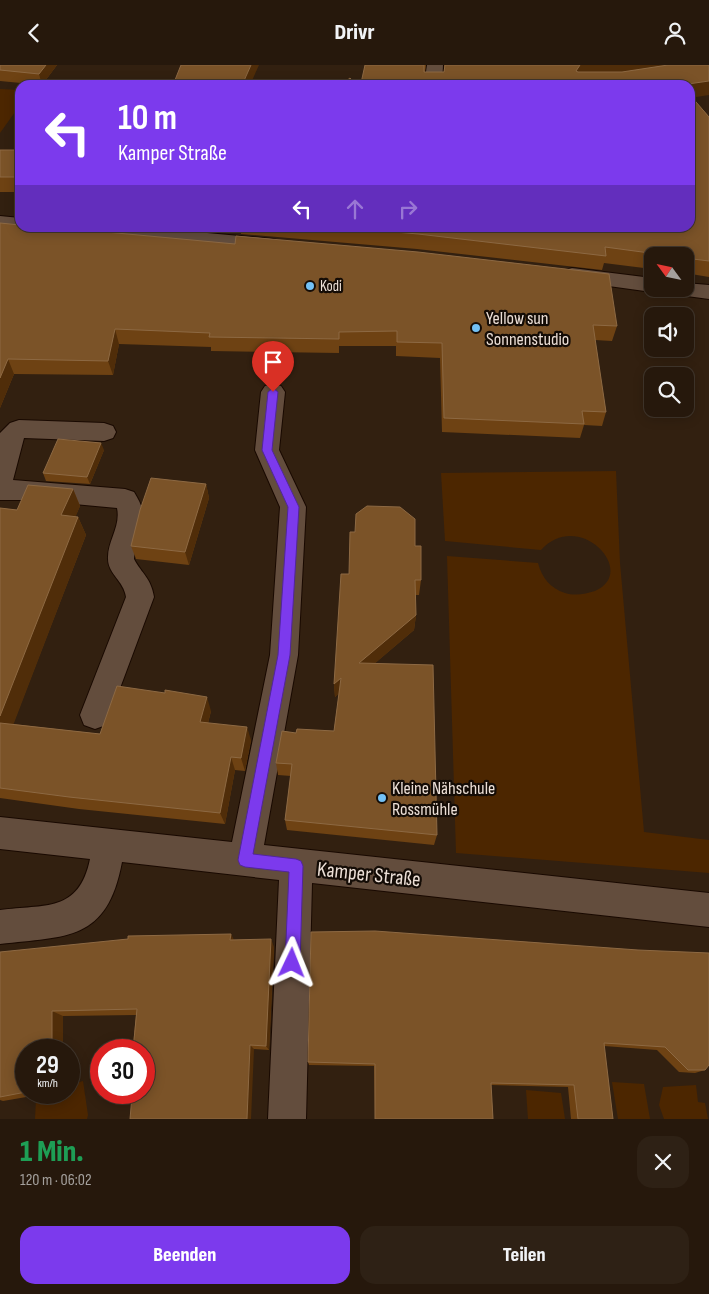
<!DOCTYPE html>
<html lang="de">
<head>
<meta charset="utf-8">
<style>
	body { margin:0; font-family:"Sofia Sans Condensed",sans-serif; background:#2e2115; color:#f1f3f6; height:100vh; display:flex; flex-direction:column; font-size:19px; white-space:nowrap }
	* { box-sizing:border-box; margin:0 }
	p { font-size:16px; color:#a4a09d }
	.icon { flex:none; width:28px; height:28px; fill:none; stroke:currentColor; stroke-width:2; stroke-linecap:round; stroke-linejoin:round }
	.map { position:relative; height:1054px; overflow:hidden }
	.side { display:flex; flex-direction:column; background:#26180c; flex:1 }
	.side>* { flex:none }
	.top-card { position:absolute; left:15px; top:15px; width:680px; height:152px; border-radius:15px; box-shadow:0 2px 12px #0003,0 0 0 1px #42372d; background:#7c3aed; color:#fff; overflow:hidden }
	.needle { width:32px; rotate:303deg }
	.controls { position:absolute; left:644px; top:182px; display:grid; gap:10px }
	.controls a { display:grid; place-items:center; width:50px; height:50px; border-radius:10px; background:#26180c; box-shadow:0 2px 12px #0003,0 0 0 1px #42372d; font-size:25px }
	.speed { position:absolute; left:15px; top:974px; display:flex; gap:10px; font-size:25px; font-weight:700; text-align:center }
	.speed>* { display:grid; place-content:center; width:65px; height:65px; border-radius:50%; background:#26180c; box-shadow:0 2px 12px #0003,0 0 0 1px #42372d; line-height:1 }
	.speed small { font-size:12px; font-weight:400 }
	.speed .limit { border:8px solid #d22; background:#fff; color:#111 }
	.pin { position:absolute; display:grid; place-items:center; width:42px; height:42px; color:#fff; margin:-51px -21px; border-radius:50% 50% 50% 0; rotate:-45deg; box-shadow:0 0 5px #0007 }
	.pin .icon { rotate:45deg }
	.me { position:absolute; width:55px; margin:-28px; rotate:2deg; stroke-linejoin:round; filter:drop-shadow(0 0 4px #0008) }
	.turn { display:flex; align-items:center; gap:18px; height:105px; padding:0 20px; font-size:22px }
	.turn .icon { width:65px; height:65px; stroke-width:2.5 }
	.turn b { display:block; font-size:35px; line-height:42px }
	.lanes { display:flex; align-items:center; height:48px; padding:0 20px; background:#0003; justify-content:center; gap:25px; direction:ltr }
	.lanes .off { opacity:.35 }
	.round { display:grid; place-items:center; flex:none; width:52px; height:52px; border-radius:15px; background:#2e2115 }
	.summary { display:flex; align-items:center; justify-content:space-between; height:85px; padding:0 20px }
	h1 { font-size:30px; font-weight:800; line-height:38px; color:#1e9e55 }
	.primary-button { display:flex; gap:10px; margin-top:auto; padding:10px 20px }
	.primary-button a { flex:1; height:58px; border-radius:15px; background:#7c3aed; color:#fff; font-size:20px; font-weight:800; line-height:58px; text-align:center }
	.primary-button a+a { background:#2e2115; color:#f1f3f6 }
	header { display:flex; justify-content:space-between; align-items:center; height:65px; padding:0 20px; background:#26180c; font-size:22px; font-weight:800 }
	.map>svg:first-child { display:block }
</style>
</head>
<body>
<header><svg class="icon" aria-label="back" viewBox="0 0 24 24"><path d="M15 5l-7 7 7 7"/></svg>Drivr<svg class="icon" aria-label="person" viewBox="0 0 24 24"><circle cx="12" cy="8" r="4"/><path d="M4 21q1-7 8-7t8 7"/></svg></header>
<div class="map">
<svg width="709" height="1054" viewBox="0 0 709 1054">
	<rect width="100%" height="100%" fill="#322010"/>
	<g fill="#4c2600">
		<path d="M0,24L20,25V40L0,68Z"/>
		<path d="M616,406L620,498L644,767L709,775V808L456,788L447,491L538,498C542,513 550,523 565,528C575,531 586,529 595,526C639,507 579,443 541,485L445,476L441,408Z"/>
		<path d="M83,1016L88,1050L87,1054H35L36,1034L43,1028H69V1020Z"/>
		<path d="M612,1017L644,1019L650,1054H618Z"/>
		<path d="M696,1020L698,1037L705,1038L708,1054H664L659,1040L663,1022Z"/>
		<path d="M526,1025L561,1028L565,1054H528Z"/>
	</g>
	<g fill="none" stroke-linecap="round" stroke-linejoin="round">
		<defs>
			<g id="minor">
				<path d="M427,0H443L442,20H424Z"/>
				<path d="M0,151L20,153V162H28L20,165L0,163Z"/>
				<path d="M55,162H142L273,174L280,176L283,180L280,184L273,186L65,168L58,166Z"/>
				<path d="M572,203L652,213V224H660L652,227L565,215L561,210L565,205Z"/>
				<path d="M685,218L709,220V234L672,229L669,224H685Z"/>
				<path d="M273,319L281,321L285,327L279,385L306,442L298,590L264,780L709,828V862L312,818L306,1054H268L279,815L122,797C107,877 67,871 0,879V845C45,839 79,848 90,794L0,784V752L232,777L270,590L280,442L255,385L261,327L265,321Z"/>
				<path d="M19,355L104,358L113,361L116,367L113,373L104,376L24,373L13,415L125,424L134,427C154,459 137,463 134,494C142,509 151,513 154,532L110,650L106,660L95,664L84,660L80,650L126,532C124,516 108,509 108,494C107,476 121,462 117,443L31,435H0V368L10,358Z"/>
			</g>
		</defs>
		<use href="#minor" stroke="#190900" stroke-width="2"/>
		<use href="#minor" fill="#634d3d" fill-rule="evenodd"/>
	</g>
	<g fill="#6e4213">
		<path d="M0,0H57L42,20L0,16Z"/>
		<path d="M365,0H426L425,7H444V0H709L692,32L709,52V212L685,208V191H652V204L604,198L602,205L417,184L241,169L240,162H690V20H361Z"/>
		<rect x="0" y="85" width="20" height="42"/>
		<path d="M0,158L617,261L612,276L595,275L606,347L602,361L584,360L580,373L442,367L440,293L396,291V281H339V288L211,286V282L119,279L113,310L14,309L0,343Z"/>
		<path d="M104,385L90,419L46,416L43,408Z"/>
		<path d="M206,419L209,433L189,500L136,494L131,481Z"/>
		<path d="M73,424L80,441L75,452H78L86,470L13,659L100,669L211,646L208,658L251,675L245,706L235,705L225,759L79,744L0,733V443L17,445Z"/>
		<path d="M355,467L415,481L421,515L419,530H415L416,550L414,565L375,598L437,770L434,780L287,765L285,755L291,711L278,710L276,698L296,668L334,666L339,628L335,632L334,619Z"/>
		<path d="M234,875L274,882L269,985L254,984L132,1033L128,1032L136,950L63,951V983L26,985V1028H38V1030L3,1036L0,1035V887Z"/>
		<path d="M638,885L705,1005L695,1008L679,1007L657,985L604,981L613,1054H571L568,1022L491,1020L493,1054H375L374,1001L309,1000L308,997Z"/>
	</g>
	<g fill="#502d09">
		<path d="M46,0H57L42,20L39,9Z"/>
		<path d="M251,0H259L250,20L243,18Z"/>
		<path d="M580,0H670L578,14L576,6Z"/>
		<path d="M709,16V30L690,33V20H681Z"/>
		<path d="M115,264L119,279L113,310L108,296Z"/>
		<path d="M8,294L14,309L0,343V313Z"/>
		<path d="M101,378L104,385L90,419L87,412Z"/>
		<path d="M206,419L209,433L189,500L185,487Z"/>
		<path d="M73,424L80,441L69,468L61,450Z"/>
		<path d="M78,452L86,470L9,671L0,660V651Z"/>
		<path d="M416,550L414,565L359,612V598Z"/>
		<path d="M341,613L342,626L335,632L334,619Z"/>
		<path d="M207,632L211,646L205,670L200,657Z"/>
		<path d="M247,662L251,675L245,706L241,693Z"/>
		<path d="M231,692L235,705L225,759L220,748Z"/>
		<path d="M231,869L235,877L230,875Z"/>
		<path d="M271,874L274,882L269,985L266,981Z"/>
		<path d="M52,946L63,951V983L54,985H39V982Z"/>
		<path d="M250,980L254,984L251,1054H247Z"/>
	</g>
	<g fill="#7b5328" stroke="#8d6943">
		<path d="M0,0H46L39,9L0,5Z"/>
		<path d="M181,0H251L243,18L270,20H173Z"/>
		<path d="M365,0H424V7H444L445,0H580L576,6L578,7H622L668,0H709V16L681,20H400L361,18Z"/>
		<path d="M350,13L357,20H341Z"/>
		<path d="M690,30L709,52V196L685,193V191H672L605,182L606,191L418,169L339,162H690Z"/>
		<rect x="0" y="85" width="20" height="27"/>
		<path d="M0,158L20,160V162H52L235,179L236,171L418,187L609,209L617,261L593,260L606,347L582,346L584,359L444,353L442,278L397,277V266L339,267V274L209,272L210,268L115,264L108,296L8,294L0,313Z"/>
		<path d="M58,374L101,378L87,412L43,408Z"/>
		<path d="M151,413L206,419L185,487L131,481L140,445Z"/>
		<path d="M28,420L73,424L61,450L78,452L0,651V443L17,445Z"/>
		<path d="M367,441L400,442L415,454V481H421V515H415L416,550L359,598L433,600L437,770L285,755L292,699L276,698L282,666L296,668L297,664L334,666L341,613L334,619L341,509H349L350,467H355L356,449Z"/>
		<path d="M117,621L165,628V625L207,632L200,657L247,662L241,693L231,692L220,748L69,732L0,723V658L100,669Z"/>
		<path d="M375,866L638,885L709,888V1000L705,1005H688L665,982L604,978L613,1054H578L574,1020L491,1018L493,1054H375V999L308,997L311,867Z"/>
		<path d="M231,869L230,875L271,874L266,981L250,980L247,1054H130L132,1031L128,1032V1028H144V985H133L137,944L52,946V979L39,982V985H26V1027L0,1032V887L128,874V871Z"/>
	</g>
	<path fill="#7c3aed" stroke="#51269a" d="M273,323L278,327L272,385L299,442L290,590L253,789L296,794L301,796L303,801L300,898L297,903L292,906L287,903L285,898L289,807L245,802L240,800L238,795L278,590L288,442L262,385L268,327Z"/>
	<g fill="#73c1f5" stroke="#140c06" stroke-width="2">
		<circle cx="310" cy="221" r="5"/>
		<circle cx="476" cy="263" r="5"/>
		<circle cx="382" cy="733" r="5"/>
	</g>
	<g text-anchor="middle" stroke-width="4.5" stroke-linejoin="round" paint-order="stroke">
		<g font-size="15" fill="#ecdfd6" stroke="#140c06" text-anchor="start">
			<text x="320" y="226">Kodi</text>
		</g>
		<g font-size="18" fill="#ecdfd6" stroke="#140c06" text-anchor="start">
			<text x="486" y="259">Yellow sun<tspan x="486" dy="21">Sonnenstudio</tspan></text>
			<text x="392" y="729">Kleine Nähschule<tspan x="392" dy="21">Rossmühle</tspan></text>
		</g>
		<g font-size="21" fill="#ecdfd6" stroke="#140c06">
			<text transform="translate(369 809) rotate(6)" y="7">Kamper Straße</text>
		</g>
	</g>
</svg>
<div class="controls">
<a><svg class="needle" viewBox="-14 -14 28 28"><path d="M0-13l5 13h-10z" fill="#e53935"/><path d="M0 13l5-13h-10z" fill="#a4a09d"/></svg></a>
<a><svg class="icon" aria-label="sound" viewBox="0 0 24 24"><path d="M4 9h4l5-4v14l-5-4H4zM17 9q2 3 0 6"/></svg></a>
<a><svg class="icon" aria-label="search" viewBox="0 0 24 24"><circle cx="10" cy="10" r="6"/><path d="M15 15l6 6"/></svg></a>
</div>
<div class="speed"><div>29<small>km/h</small></div><div class="limit">30</div></div>
<div class="pin" style="left:273px;top:327px;background:#d93025"><svg class="icon" aria-label="arrive" viewBox="0 0 24 24"><path d="M6 21V4h12l-3 4 3 4H6"/></svg></div>
<svg class="me" style="left:292px;top:898px" viewBox="-20 -20 40 40"><path d="M0-17L14 15 0 8-14 15z" fill="#7c3aed" stroke="#fff" stroke-width="4"/></svg>
<div class="top-card">
<div class="turn"><svg class="icon" aria-label="left" viewBox="0 0 24 24"><path d="M17 20v-9H6M10 6l-5 5 5 5"/></svg><div><b>10 m</b>Kamper Straße</div></div>
<div class="lanes"><svg class="icon" aria-label="left" viewBox="0 0 24 24"><path d="M17 20v-9H6M10 6l-5 5 5 5"/></svg><svg class="icon off" aria-label="ahead" viewBox="0 0 24 24"><path d="M12 20V5M6 11l6-6 6 6"/></svg><svg class="icon off" aria-label="right" viewBox="0 0 24 24"><path d="M7 20v-9h11M14 6l5 5-5 5"/></svg></div>
</div>
</div>
<section class="side">
<div class="summary"><div><h1>1 Min.</h1><p>120 m · 06:02</p></div><a class="round"><svg class="icon" aria-label="close" viewBox="0 0 24 24"><path d="M6 6l12 12M18 6L6 18"/></svg></a></div>
<div class="primary-button"><a>Beenden</a><a>Teilen</a></div>
</section>
</body>
</html>
